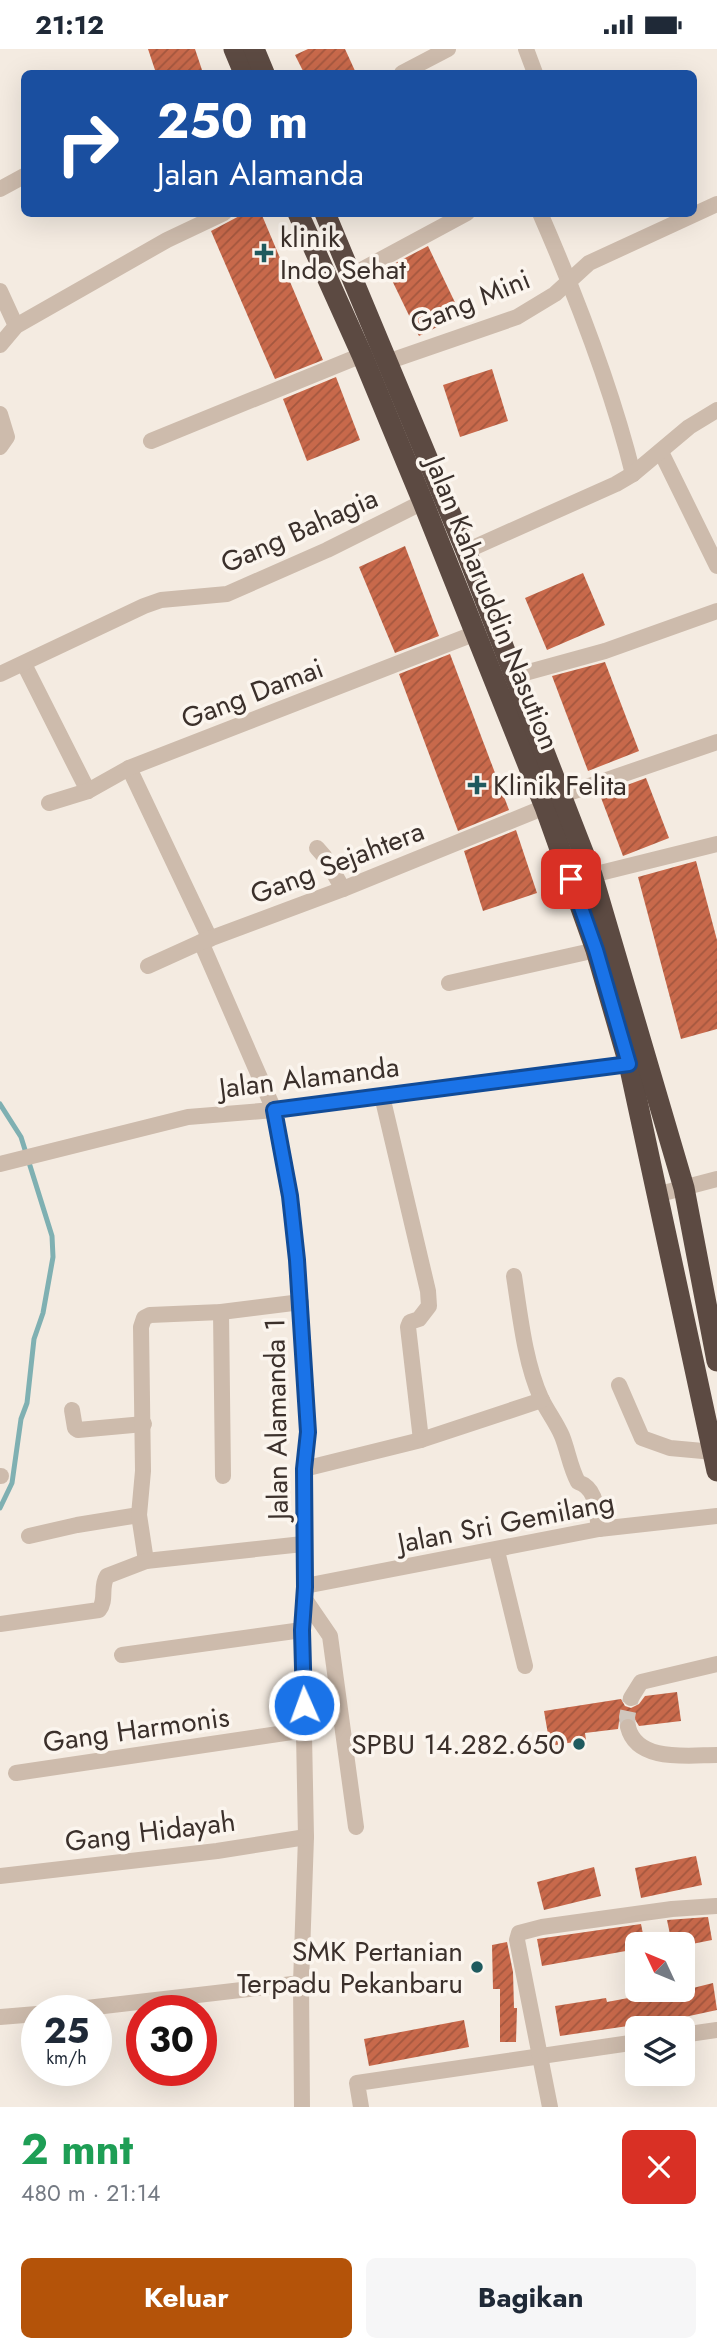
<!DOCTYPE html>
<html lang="id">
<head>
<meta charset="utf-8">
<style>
	body { margin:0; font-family:Jost,sans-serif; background:#f6f6f7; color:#1f2937; height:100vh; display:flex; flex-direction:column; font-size:26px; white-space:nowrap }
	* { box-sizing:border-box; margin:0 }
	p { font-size:23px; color:#747a83 }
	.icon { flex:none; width:38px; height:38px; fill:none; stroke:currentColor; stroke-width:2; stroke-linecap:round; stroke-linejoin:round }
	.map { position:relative; height:2058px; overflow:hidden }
	.panel { display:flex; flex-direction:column; background:#fff; flex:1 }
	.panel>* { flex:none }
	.banner { position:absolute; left:21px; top:21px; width:676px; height:147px; border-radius:10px; box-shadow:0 7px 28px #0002; background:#1a4fa0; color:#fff; overflow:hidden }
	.needle { width:46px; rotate:314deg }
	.controls { position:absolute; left:625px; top:1883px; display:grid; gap:14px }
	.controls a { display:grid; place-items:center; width:70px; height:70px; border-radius:10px; background:#fff; box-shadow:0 7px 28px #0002; font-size:35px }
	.speed { position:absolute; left:21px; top:1946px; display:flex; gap:14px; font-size:35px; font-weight:700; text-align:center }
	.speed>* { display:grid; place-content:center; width:91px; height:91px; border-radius:50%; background:#fff; box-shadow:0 7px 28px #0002; line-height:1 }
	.speed small { font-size:18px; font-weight:400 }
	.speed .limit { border:10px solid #d22; background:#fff; color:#111 }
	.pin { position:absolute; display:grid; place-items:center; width:60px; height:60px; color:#fff; margin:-30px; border-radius:14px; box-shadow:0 4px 10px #0006 }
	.me { position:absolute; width:77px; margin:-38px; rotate:358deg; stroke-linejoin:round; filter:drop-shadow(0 0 5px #0008) }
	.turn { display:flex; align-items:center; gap:24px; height:147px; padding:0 21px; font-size:32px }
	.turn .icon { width:91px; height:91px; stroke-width:2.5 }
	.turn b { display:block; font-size:49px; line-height:60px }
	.round { display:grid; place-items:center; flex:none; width:74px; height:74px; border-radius:10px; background:#f6f6f7 }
	.summary { display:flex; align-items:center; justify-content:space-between; height:119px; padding:0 21px }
	h1 { font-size:42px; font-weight:700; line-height:52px; color:#1e9e55 }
	.primary-button { display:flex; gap:14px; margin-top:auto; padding:14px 21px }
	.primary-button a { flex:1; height:80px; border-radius:10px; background:#b45309; color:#fff; font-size:28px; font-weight:700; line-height:80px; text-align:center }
	.primary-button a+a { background:#f6f6f7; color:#1f2937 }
	.status { display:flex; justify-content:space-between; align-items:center; height:49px; padding:0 35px; background:#fff; direction:ltr }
	.status svg { height:19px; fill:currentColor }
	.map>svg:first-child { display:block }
</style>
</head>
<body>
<div class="status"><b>21:12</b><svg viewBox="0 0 49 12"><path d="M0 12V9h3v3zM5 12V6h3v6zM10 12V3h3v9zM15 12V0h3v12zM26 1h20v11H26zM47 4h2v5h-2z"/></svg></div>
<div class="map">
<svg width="717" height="2058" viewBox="0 0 717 2058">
	<defs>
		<pattern id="building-hatch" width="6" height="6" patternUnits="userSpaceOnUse" patternTransform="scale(1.75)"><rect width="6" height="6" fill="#c8694b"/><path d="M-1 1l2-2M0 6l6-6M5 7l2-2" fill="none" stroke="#a4573f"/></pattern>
	</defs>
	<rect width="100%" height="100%" fill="#f4ebe1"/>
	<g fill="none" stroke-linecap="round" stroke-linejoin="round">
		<path stroke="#7fb0b2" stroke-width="5" d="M0,1055L21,1088L52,1187L53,1208L43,1264L34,1290L27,1354L21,1370L12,1434L0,1459"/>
	</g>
	<g fill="url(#building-hatch)">
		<path d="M148,0H195L203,24H156Z"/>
		<path d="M308,0H345L356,24H304L295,6Z"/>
		<path d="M245,164H261L323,311L275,330L211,182Z"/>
		<path d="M428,197L461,266L419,287L386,219Z"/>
		<path d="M492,320L508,372L460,388L443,336Z"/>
		<path d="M336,328L360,391L307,412L283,350Z"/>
		<path d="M405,497L439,587L395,604L359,518Z"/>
		<path d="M583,524L605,576L547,601L525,549Z"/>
		<path d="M450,605L509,761L458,782L399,625Z"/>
		<path d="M605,613L639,702L588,722L552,627Z"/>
		<path d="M646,729L669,789L623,807L600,746Z"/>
		<path d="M516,781L537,844L483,862L464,802Z"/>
		<path d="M696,812L717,891V980L681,990L638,828Z"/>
		<path d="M677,1643L681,1672L639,1677L634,1669L624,1668L619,1673L618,1680L585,1684L586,1691L550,1697L544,1662L621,1650L625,1657L631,1659L639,1655L645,1647Z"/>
		<path d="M696,1807L702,1836L641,1849L635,1819Z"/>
		<path d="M594,1818L601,1847L544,1861L537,1833Z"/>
		<path d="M708,1868L712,1891L682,1897L672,1895L667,1871Z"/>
		<path d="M641,1875L645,1895H637V1900L542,1917L537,1890Z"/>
		<path d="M507,1893L513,1923L514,1959H517L516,1993H500V1940H493L492,1896Z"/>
		<path d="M713,1934L717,1961L629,1980L628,1977L560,1987L555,1957L606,1949L607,1953L660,1943L661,1947Z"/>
		<path d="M464,1971L469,1998L369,2017L364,1990Z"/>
	</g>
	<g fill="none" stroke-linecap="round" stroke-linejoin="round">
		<path stroke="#cfc6bd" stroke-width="16" stroke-dasharray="16 8" stroke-linecap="butt" d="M628,1678L627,1668L631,1649"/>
		<g stroke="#cdbbac" stroke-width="16">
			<path d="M526,0L535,24"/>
			<path d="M402,24L448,0"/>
			<path d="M0,140L24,127"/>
			<path d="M540,164C577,249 611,336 633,425"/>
			<path d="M352,226L467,164"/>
			<path d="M0,242L16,277"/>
			<path d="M0,296L16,277L167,191L224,164"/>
			<path d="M387,313L517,268L555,245L589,214L717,155"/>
			<path d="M0,365L7,388L0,398"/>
			<path d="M151,392L362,306"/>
			<path d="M661,403L717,517"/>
			<path d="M466,502L616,435L633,425L689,378L717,361"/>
			<path d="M24,615L88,742"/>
			<path d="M0,625L144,557L161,551L227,545L327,501L423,453"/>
			<path d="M514,627L605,602L717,562"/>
			<path d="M129,719L210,890"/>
			<path d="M563,746L717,693"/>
			<path d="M49,754L88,742L129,719L476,584"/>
			<path d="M317,799L324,807L343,840"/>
			<path d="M592,826L717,795"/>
			<path d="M201,893L274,1061L290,1147L297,1211L308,1383L304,1420L305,1537L302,1581L306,1788L301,1934L302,2058"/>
			<path d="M148,917L201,893L343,840L545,758"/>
			<path d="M449,934L596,901"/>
			<path d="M382,1047L428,1242L429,1257L419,1270L410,1273L408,1278L421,1391"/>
			<path d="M0,1115L188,1068L274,1061L629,1015"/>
			<path d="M656,1146L717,1130"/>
			<path d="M514,1227C520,1266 525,1314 541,1349C547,1362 556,1373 562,1387C568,1402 570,1418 578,1433C598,1440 596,1462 599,1480"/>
			<path d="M221,1263L223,1427"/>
			<path d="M619,1336L642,1389L670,1399L714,1403"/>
			<path d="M72,1361L75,1379L78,1381L144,1375"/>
			<path d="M304,1420L421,1391L542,1351"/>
			<path d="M0,1427H1"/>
			<path d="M29,1487L77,1476L139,1466"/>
			<path d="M497,1502L525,1617"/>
			<path d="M146,1512L139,1466L143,1422L141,1278L144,1269L150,1266L221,1263L301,1253"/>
			<path d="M305,1537L599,1480L717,1467"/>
			<path d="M304,1549L330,1587L356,1778"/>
			<path d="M0,1575L99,1561C107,1551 100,1538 107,1527L146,1512L303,1495"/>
			<path d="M122,1606L302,1581"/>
			<path d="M631,1649L641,1633L717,1615"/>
			<path d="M628,1678C637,1714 689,1706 717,1706"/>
			<path d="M16,1724L305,1681"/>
			<path d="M0,1827L217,1802L306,1788"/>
			<path d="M61,1962L301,1934"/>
			<path d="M0,1968L37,1965"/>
			<path d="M682,1986L717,1981"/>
			<path d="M361,2058L357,2034L637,1993"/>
			<path d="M550,2058L517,1891L519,1884L542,1878L672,1860L716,1857"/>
		</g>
		<g stroke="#5c4a42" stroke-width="21">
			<path d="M234,0L244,24"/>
			<path d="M254,0L264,24"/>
			<path d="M298,164L362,306L423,453L545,758L596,901L629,1015L717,1422"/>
			<path d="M325,164L466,502L592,826L684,1139L717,1312"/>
		</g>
	</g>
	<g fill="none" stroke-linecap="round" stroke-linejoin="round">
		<defs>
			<path id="route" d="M304,1656L302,1581L305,1538L304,1420L308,1383L297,1211L290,1147L274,1061L629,1015L596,901L571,830"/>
		</defs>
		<use href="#route" stroke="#114b97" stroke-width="18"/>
		<use href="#route" stroke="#1a73e8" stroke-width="12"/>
	</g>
	<g fill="#1f5a5e" stroke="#fbf5ee" stroke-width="2.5">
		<path d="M260.5 193.5h7v7h7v7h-7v7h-7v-7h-7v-7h7z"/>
		<path d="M473.5 725.5h7v7h7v7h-7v7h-7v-7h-7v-7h7z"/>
		<circle cx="579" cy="1695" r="7"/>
		<circle cx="477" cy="1918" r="7"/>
	</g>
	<g text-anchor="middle" stroke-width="7" stroke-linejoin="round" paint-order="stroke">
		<g font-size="28" fill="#3b302b" stroke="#fbf5ee" text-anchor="start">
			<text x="280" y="198">klinik<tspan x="280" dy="32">Indo Sehat</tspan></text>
			<text x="493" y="746">Klinik Felita</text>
			<text x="565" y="1705" text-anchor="end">SPBU 14.282.650</text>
			<text x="463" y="1912" text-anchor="end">SMK Pertanian<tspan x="463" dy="32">Terpadu Pekanbaru</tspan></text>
		</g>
		<g font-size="28" fill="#3b302b" stroke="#fbf5ee">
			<text transform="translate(470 252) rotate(-22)" y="10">Gang Mini</text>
			<text transform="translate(299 481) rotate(-24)" y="10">Gang Bahagia</text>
			<text transform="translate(493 554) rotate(68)" y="10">Jalan Kaharuddin Nasution</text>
			<text transform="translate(252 644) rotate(-21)" y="10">Gang Damai</text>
			<text transform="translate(337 813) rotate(-21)" y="10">Gang Sejahtera</text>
			<text transform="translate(309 1028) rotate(-7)" y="10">Jalan Alamanda</text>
			<text transform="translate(276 1370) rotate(-91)" y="10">Jalan Alamanda 1</text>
			<text transform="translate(506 1473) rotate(-11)" y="10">Jalan Sri Gemilang</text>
			<text transform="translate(136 1680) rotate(-8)" y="10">Gang Harmonis</text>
			<text transform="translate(150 1782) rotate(-7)" y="10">Gang Hidayah</text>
		</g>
	</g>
</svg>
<div class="controls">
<a><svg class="needle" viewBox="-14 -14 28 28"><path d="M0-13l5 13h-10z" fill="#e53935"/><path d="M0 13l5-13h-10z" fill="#747a83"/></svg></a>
<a><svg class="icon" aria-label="layers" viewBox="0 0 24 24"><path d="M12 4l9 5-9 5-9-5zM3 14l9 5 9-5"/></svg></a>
</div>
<div class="speed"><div>25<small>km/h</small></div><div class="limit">30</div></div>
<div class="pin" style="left:571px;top:830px;background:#d93025"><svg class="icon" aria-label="arrive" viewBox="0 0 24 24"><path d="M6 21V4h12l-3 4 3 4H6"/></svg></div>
<svg class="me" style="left:304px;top:1656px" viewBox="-20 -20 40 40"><circle r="17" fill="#1a73e8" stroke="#fff" stroke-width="3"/><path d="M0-11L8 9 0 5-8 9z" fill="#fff"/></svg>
<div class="banner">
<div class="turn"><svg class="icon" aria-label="right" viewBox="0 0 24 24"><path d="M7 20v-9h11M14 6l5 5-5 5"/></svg><div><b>250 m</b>Jalan Alamanda</div></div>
</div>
</div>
<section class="panel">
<div class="summary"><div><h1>2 mnt</h1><p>480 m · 21:14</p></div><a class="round" style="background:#d93025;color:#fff"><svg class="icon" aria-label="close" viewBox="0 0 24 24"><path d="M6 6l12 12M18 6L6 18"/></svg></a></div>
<div class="primary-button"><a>Keluar</a><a>Bagikan</a></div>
</section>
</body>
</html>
